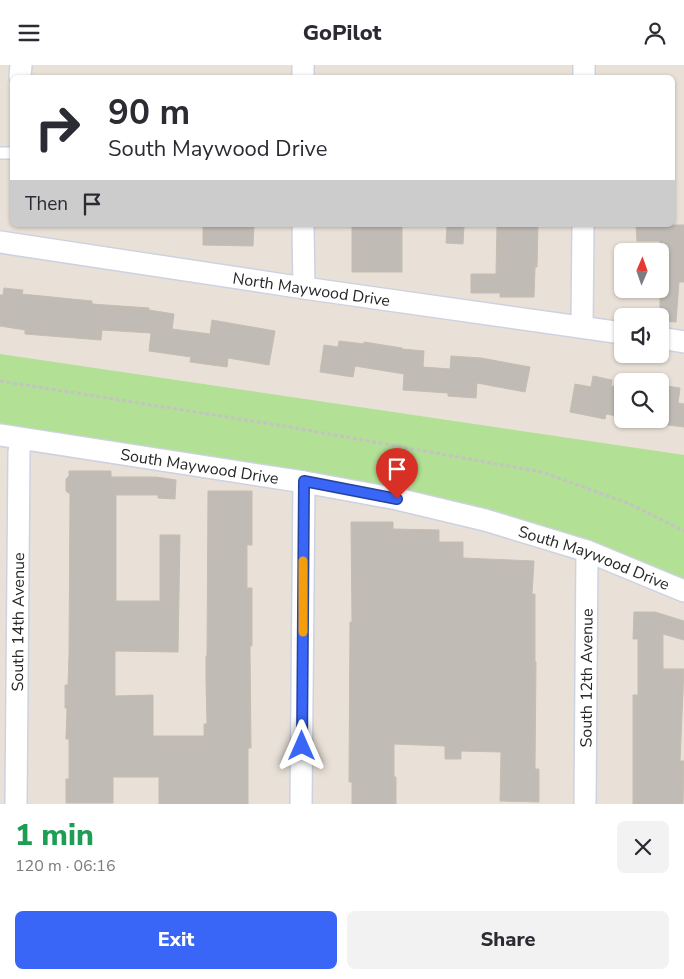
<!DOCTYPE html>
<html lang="en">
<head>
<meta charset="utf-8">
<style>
	body { margin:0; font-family:"Nunito Sans",sans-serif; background:#f2f2f3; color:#2b2b33; height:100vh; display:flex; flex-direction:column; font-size:19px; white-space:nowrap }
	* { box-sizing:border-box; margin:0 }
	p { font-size:16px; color:#7c7c81 }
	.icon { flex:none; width:28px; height:28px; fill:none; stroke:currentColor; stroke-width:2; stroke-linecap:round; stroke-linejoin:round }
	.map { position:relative; height:739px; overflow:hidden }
	.details { display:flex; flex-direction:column; background:#fff; flex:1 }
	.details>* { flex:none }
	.hud { position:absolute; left:10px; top:10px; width:665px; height:152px; border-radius:8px; box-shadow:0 1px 4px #0004; background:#fff; color:#2b2b33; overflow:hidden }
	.needle { width:32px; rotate:2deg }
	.controls { position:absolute; left:614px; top:178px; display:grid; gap:10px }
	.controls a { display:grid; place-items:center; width:55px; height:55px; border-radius:8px; background:#fff; box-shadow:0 1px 4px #0004; font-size:25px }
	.pin { position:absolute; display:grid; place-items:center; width:42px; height:42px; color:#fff; margin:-51px -21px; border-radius:50% 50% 50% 0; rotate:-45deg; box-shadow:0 0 5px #0007 }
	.pin .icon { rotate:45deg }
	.me { position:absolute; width:55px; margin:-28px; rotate:0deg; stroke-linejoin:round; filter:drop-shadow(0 0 4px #0008) }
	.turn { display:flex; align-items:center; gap:18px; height:105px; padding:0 15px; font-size:22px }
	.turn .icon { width:65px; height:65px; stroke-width:2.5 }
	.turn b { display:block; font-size:35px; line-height:42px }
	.then { display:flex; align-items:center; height:48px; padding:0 15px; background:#0003; gap:10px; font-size:19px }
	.round { display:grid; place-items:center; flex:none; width:52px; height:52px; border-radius:8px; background:#f2f2f3 }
	.summary { display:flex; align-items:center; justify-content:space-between; height:85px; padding:0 15px }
	h1 { font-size:30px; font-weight:800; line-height:38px; color:#1e9e55 }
	.cta { display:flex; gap:10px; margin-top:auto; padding:10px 15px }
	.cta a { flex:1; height:58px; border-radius:8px; background:#3966f6; color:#fff; font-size:20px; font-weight:800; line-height:58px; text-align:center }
	.cta a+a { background:#f2f2f3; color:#2b2b33 }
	header { display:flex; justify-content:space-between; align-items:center; height:65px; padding:0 15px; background:#fff; font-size:22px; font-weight:800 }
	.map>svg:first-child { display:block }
</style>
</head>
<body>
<header><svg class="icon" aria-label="menu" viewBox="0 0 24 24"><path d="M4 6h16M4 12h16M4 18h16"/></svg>GoPilot<svg class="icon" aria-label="person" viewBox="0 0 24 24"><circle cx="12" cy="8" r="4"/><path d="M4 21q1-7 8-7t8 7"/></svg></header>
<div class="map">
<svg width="684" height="739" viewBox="0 0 684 739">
	<rect width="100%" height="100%" fill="#e9e1d8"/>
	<path fill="#b2e095" d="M0,289L684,390V517L579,474L0,362Z"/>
	<g fill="#c1bbb5" stroke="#c4bdb2">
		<path d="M203,160H254L253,181L203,180Z"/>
		<rect x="352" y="160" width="50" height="47"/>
		<path d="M447,160H464L463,179L446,178Z"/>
		<path d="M497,160H538L537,202H535L534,232H500V228H471V209H496Z"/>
		<path d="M636,160H684V217H679L676,257L660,256V176H637Z"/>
		<path d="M4,223L23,225L22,229L92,236V239L149,243V245L174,249L172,264L210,269L212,255L275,266L269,300L228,293L227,302L190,297L191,292L149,286L151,268L102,265L101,275L25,269V265L0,261V230H3Z"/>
		<path d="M339,276L364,279V277L402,283V284L424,286L423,302L450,304L451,291L481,293L530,302L525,327L477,318L476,333L448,331V328L403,325L404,309L355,301L353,312L320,307L324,280L338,282Z"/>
		<path d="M593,311L612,315L611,321L622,323V352L606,349L605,354L570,347L575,319L591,322Z"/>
		<path d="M660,320L680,323L678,338L684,339V362L660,359Z"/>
		<path d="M69,406H111V412H156L176,415L175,434L158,433V430H116V536H160V470H180L178,587L115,586V631L153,630V671H204V659H207L206,615V591H207L208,426H252V480H247V523H252V581H250L251,683H248V739H159V712H113V738H66V714H69V674H66L67,643H65V620H68L69,589L70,429L66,426V414L69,411Z"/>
		<path d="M351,457H393V464L439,465V477H463V493L534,496L532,529H535V597H536L535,704H539V737L500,736L501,687L461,686V694H445V681L394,679V712H396V739H352V717H349L350,557H352Z"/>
		<path d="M634,547H655L684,556V575L663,569V604H684L680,696H684L683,739H633V630H638V574H633Z"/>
	</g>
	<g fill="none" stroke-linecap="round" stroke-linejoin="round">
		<defs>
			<path id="service" d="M0,88H12"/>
			<g id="minor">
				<path d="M303,0V12"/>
				<path d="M20,12L21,0"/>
				<path d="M584,12V0"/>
				<path d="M303,160L304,223"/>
				<path id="s1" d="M0,177L304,223L622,268"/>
				<path d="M582,262L583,160"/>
				<path d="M660,273L684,277"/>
				<path id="s2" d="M0,370L304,417L397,434L485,455L587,486L684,526"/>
				<path id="s3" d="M16,739L19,387L21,374"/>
				<path d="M301,739L304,417"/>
				<path id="s4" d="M585,739L587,486"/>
			</g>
		</defs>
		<use href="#service" stroke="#cdd2e0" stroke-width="14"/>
		<use href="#minor" stroke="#cdd2e0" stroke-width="24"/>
		<path stroke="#c3c3c3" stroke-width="3" stroke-dasharray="4 2.5" stroke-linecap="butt" d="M0,316L284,361L542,407L630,439L684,466"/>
		<use href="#service" stroke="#fff" stroke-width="11"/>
		<use href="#minor" stroke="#fff" stroke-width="21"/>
	</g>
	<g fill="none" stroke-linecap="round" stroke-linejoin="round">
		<defs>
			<path id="route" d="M302,681L304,416L397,434"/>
		</defs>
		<use href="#route" stroke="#2542a0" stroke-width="12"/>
		<use href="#route" stroke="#3966f6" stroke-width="9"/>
		<path stroke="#f59e0b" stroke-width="9" d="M303,567V496"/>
	</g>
	<g text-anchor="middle" stroke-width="4" stroke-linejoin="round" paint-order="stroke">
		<g font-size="16" fill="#272727" stroke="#fff">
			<text dy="6" stroke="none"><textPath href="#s1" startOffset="315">North Maywood Drive</textPath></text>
			<text dy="6" stroke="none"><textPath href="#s2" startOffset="202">South Maywood Drive</textPath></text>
			<text dy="6" stroke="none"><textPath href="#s2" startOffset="608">South Maywood Drive</textPath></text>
			<text dy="6" stroke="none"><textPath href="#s3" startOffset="182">South 14th Avenue</textPath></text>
			<text dy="6" stroke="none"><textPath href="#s4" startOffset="126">South 12th Avenue</textPath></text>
		</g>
	</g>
</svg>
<div class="controls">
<a><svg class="needle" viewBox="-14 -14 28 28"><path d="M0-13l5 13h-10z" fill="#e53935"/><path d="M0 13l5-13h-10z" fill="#7c7c81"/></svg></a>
<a><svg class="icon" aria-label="sound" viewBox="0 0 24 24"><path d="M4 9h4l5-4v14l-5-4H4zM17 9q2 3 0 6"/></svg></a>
<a><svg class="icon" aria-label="search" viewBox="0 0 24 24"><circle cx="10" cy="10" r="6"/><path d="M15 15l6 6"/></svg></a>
</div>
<div class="pin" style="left:397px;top:434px;background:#d93025"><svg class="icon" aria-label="arrive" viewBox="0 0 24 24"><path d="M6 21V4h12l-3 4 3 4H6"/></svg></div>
<svg class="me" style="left:302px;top:681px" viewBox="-20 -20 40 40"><path d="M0-17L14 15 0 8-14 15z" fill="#3966f6" stroke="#fff" stroke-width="4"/></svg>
<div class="hud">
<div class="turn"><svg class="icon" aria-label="right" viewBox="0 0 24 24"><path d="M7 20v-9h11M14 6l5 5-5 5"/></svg><div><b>90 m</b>South Maywood Drive</div></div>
<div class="then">Then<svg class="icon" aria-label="arrive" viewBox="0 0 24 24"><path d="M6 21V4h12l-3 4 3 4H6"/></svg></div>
</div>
</div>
<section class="details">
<div class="summary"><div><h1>1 min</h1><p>120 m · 06:16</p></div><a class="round"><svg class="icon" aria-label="close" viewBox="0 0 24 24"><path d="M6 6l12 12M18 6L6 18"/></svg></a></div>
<div class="cta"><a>Exit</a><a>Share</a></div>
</section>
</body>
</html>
